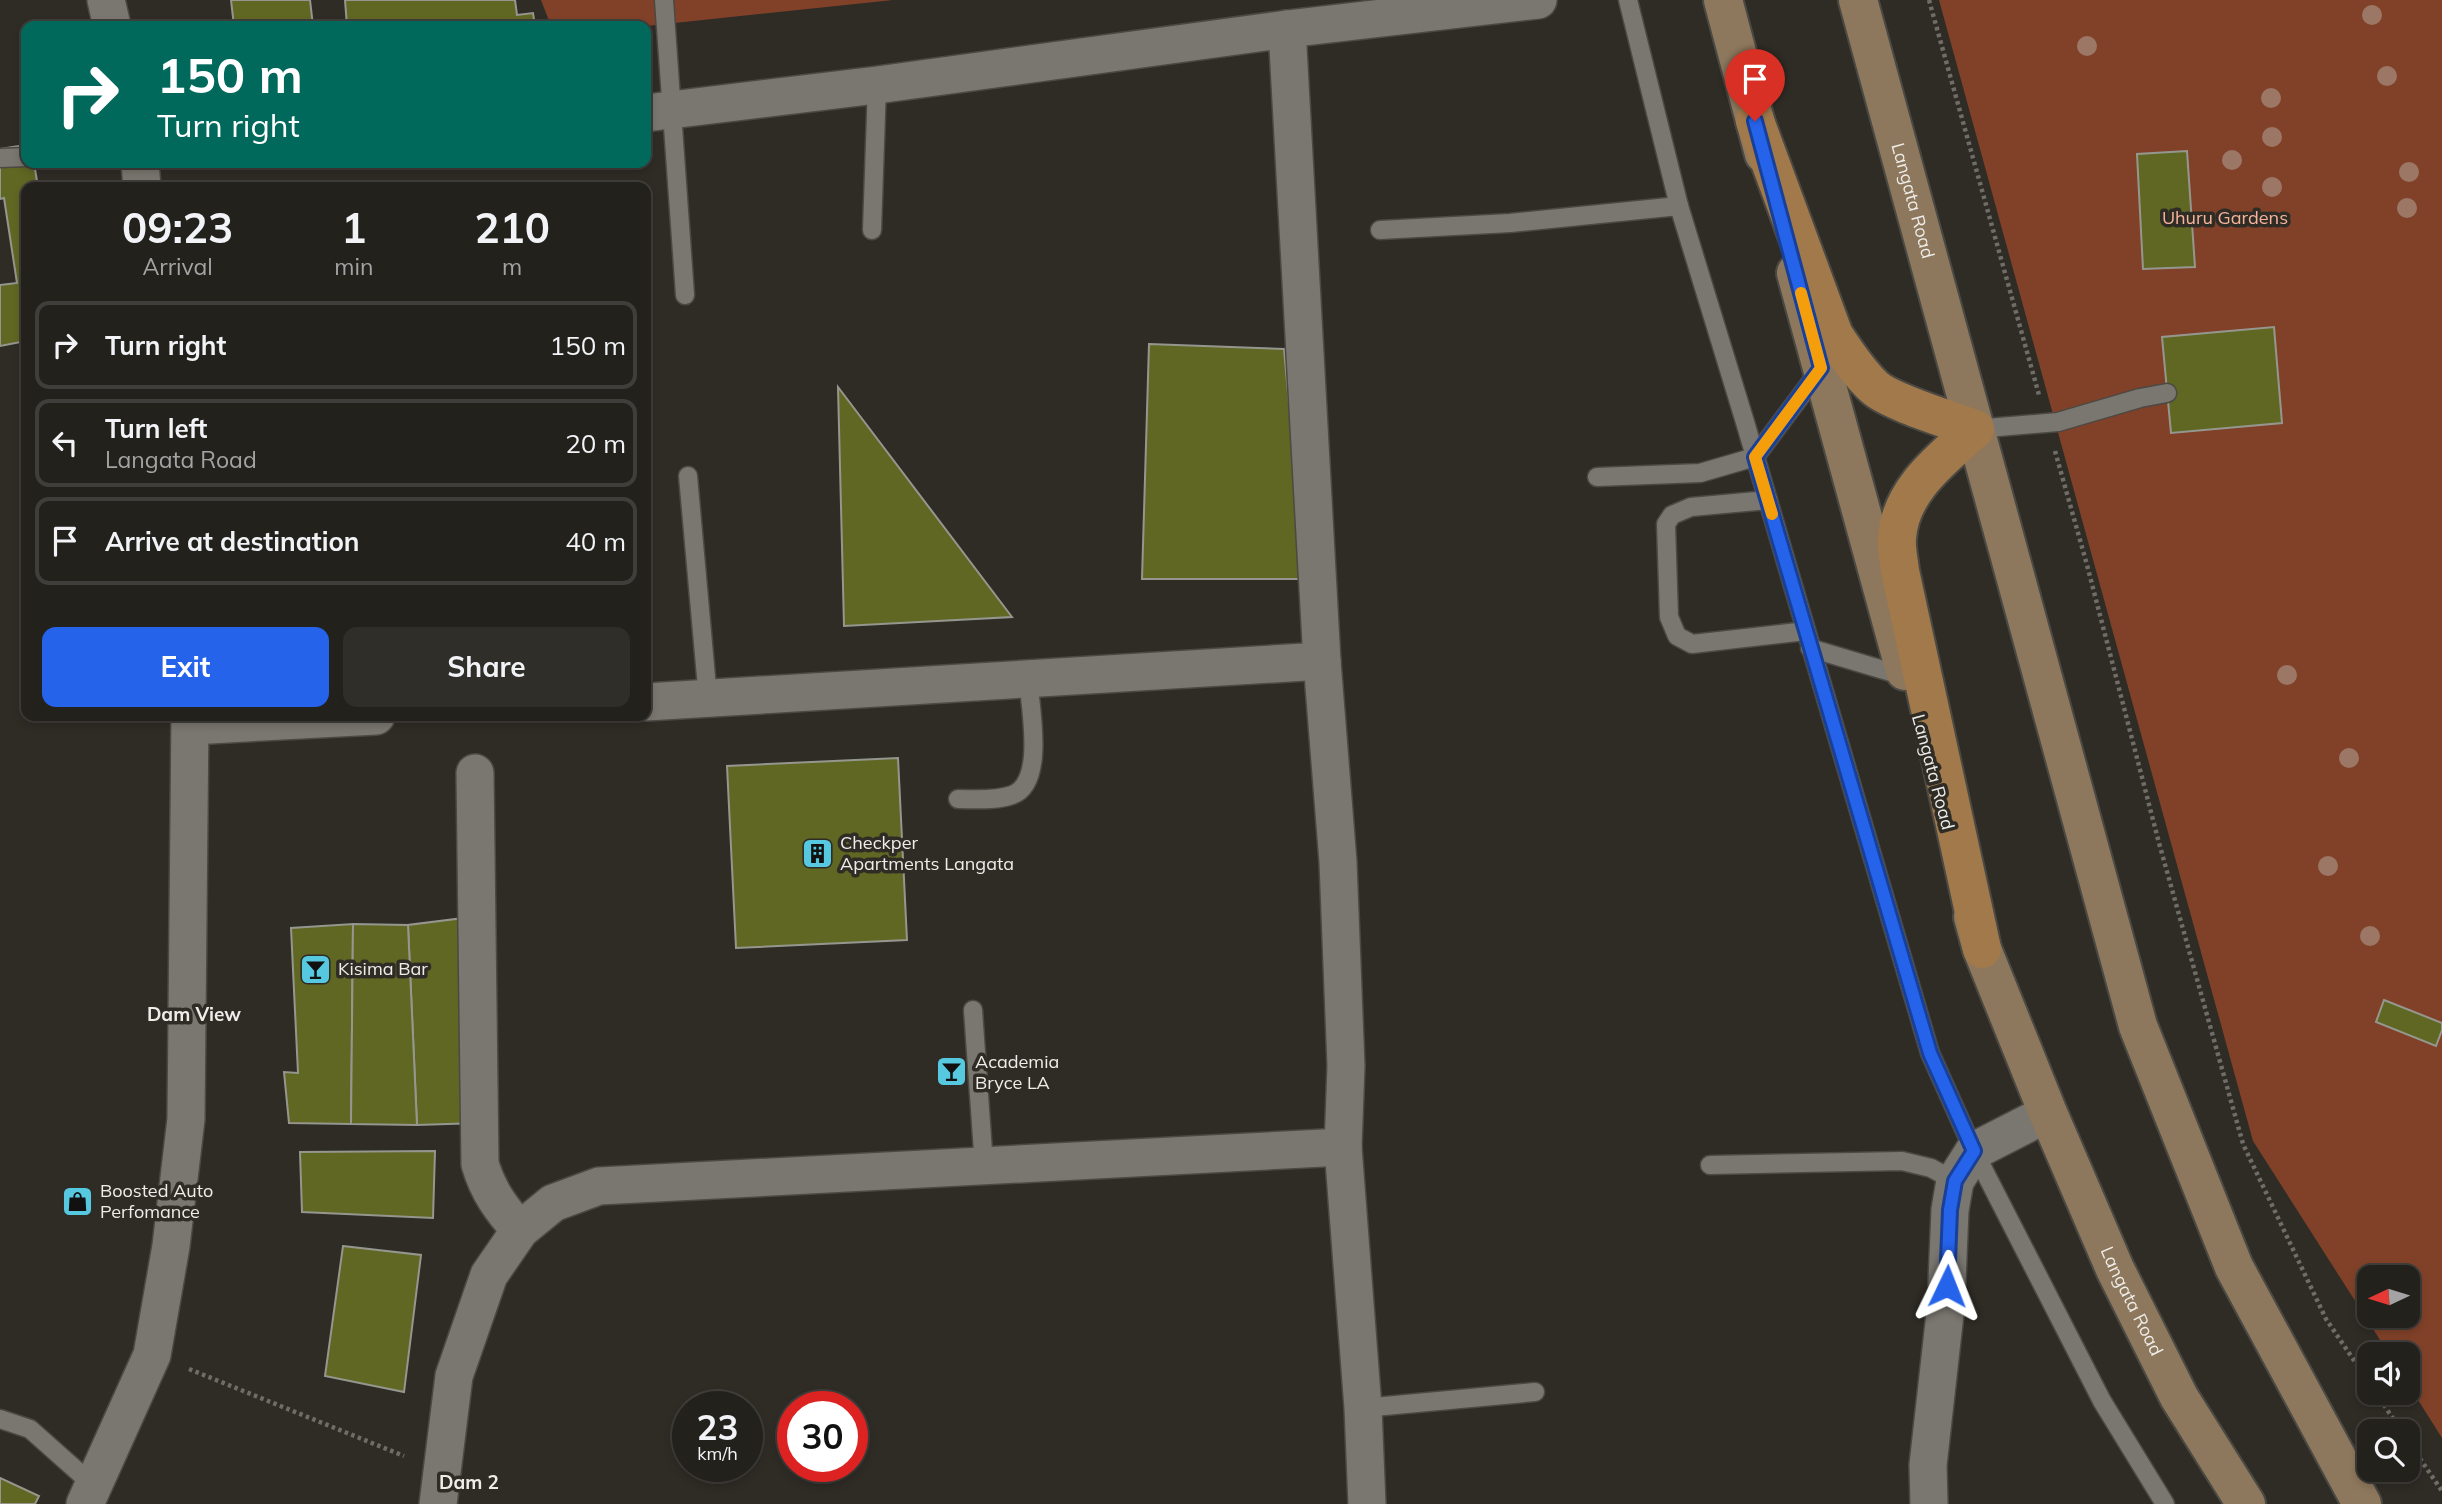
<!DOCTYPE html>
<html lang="en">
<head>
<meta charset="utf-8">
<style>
	body { margin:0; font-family:Mulish,sans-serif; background:#2f2e29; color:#f1f3f6; height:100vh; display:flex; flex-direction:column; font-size:26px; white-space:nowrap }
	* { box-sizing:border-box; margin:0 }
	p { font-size:23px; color:#a3a3a3 }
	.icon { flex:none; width:38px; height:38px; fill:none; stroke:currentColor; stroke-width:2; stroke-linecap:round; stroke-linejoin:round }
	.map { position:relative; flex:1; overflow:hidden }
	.side { position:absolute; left:21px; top:182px; width:630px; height:539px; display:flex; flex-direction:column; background:#23211c; border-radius:14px; box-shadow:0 4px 10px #0003,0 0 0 2px #403e3b }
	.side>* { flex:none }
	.hud { position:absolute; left:21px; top:21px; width:630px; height:147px; border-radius:14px; box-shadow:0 4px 10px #0003,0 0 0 2px #403e3b; background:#00695c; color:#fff; overflow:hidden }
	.needle { width:46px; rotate:266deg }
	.buttons { position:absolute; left:2357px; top:1265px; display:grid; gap:14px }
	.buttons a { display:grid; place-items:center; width:63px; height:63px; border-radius:14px; background:#23211c; box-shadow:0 4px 10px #0003,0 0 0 2px #403e3b; font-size:35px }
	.speed { position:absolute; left:672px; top:1391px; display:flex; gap:14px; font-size:35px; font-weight:700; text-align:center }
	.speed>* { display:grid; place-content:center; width:91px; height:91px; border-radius:50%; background:#23211c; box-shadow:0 4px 10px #0003,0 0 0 2px #403e3b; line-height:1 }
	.speed small { font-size:18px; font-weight:400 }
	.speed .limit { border:10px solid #d22; background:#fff; color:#111 }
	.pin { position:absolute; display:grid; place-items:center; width:60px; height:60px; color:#fff; margin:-72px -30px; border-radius:50% 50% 50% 0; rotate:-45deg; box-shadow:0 0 7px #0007 }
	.pin .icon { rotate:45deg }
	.me { position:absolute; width:77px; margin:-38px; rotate:2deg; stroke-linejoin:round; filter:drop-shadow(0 0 5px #0008) }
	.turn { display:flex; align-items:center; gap:24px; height:147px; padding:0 21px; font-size:32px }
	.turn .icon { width:91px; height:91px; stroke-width:2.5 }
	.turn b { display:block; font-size:49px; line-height:60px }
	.eta { display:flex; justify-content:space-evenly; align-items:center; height:119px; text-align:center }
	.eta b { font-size:42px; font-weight:700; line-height:49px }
	.cta { display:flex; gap:14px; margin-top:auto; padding:14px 21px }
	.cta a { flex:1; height:80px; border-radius:14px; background:#2563eb; color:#fff; font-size:28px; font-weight:700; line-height:80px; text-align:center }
	.cta a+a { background:#2f2e29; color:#f1f3f6 }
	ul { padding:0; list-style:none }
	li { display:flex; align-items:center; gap:21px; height:88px; margin:0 14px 10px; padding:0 7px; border:4px solid #403e3b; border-radius:14px }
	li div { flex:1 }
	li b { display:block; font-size:26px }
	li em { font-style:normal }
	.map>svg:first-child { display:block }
</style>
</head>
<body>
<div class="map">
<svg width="2442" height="1504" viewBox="0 0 2442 1504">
	<rect width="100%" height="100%" fill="#2f2c26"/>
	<g fill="#814129" fill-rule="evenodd">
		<path d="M541,0H893L646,26H551Z"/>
		<path d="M1939,0H2442V1438L2408,1384V1354H2389L2253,1141ZM2370,1278H2408V1316H2370Z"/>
	</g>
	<g fill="#606723" stroke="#95978f" stroke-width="2">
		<path d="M231,0H310L313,26H234Z"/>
		<path d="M345,0H515L517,15L533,13L535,26H347Z"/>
		<path d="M26,145V163H34L38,187H26V341L0,346V285L17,283L4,198L0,199V149Z"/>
		<path d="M2187,151L2195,267L2143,269L2137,154Z"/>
		<path d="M2274,327L2282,423L2171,433L2162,337Z"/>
		<path d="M1149,344L1284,349L1305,579H1142Z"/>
		<path d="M838,387L1012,617L844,626Z"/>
		<path d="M898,758L907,940L736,948L727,766Z"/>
		<path d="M472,917L479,1123L417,1125L408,925Z"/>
		<path d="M353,924L351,1124L289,1123L284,1072L298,1073L291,928Z"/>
		<path d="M353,924L408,925L417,1125L351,1124Z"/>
		<path d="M2384,1000L2442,1023V1030L2436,1046L2376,1022Z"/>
		<path d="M435,1151L433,1218L302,1212L300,1152Z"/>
		<path d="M343,1246L421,1255L404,1392L325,1376Z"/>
		<path d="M0,1478L39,1496L35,1504H0Z"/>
	</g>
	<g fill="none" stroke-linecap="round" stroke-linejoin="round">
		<defs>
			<g id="service">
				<path d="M664,0L685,295"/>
				<path d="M1628,0L1679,206L1745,422L1930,1053L1974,1151L2102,1401L2165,1504"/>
				<path d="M0,158L26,157"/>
				<path d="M872,230L877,85"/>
				<path d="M1380,230L1510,223L1679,206"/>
				<path d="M1975,429L2058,422L2140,398L2167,393"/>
				<path d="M688,476L708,699"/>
				<path d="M1597,477L1700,473L1755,457L1820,370"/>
				<path d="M1768,500L1691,507L1672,515L1666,524L1669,617L1677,636L1692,644L1806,631"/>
				<path d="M1810,648L1907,677"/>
				<path d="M958,799C974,799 996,801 1012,795C1046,783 1030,707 1028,678"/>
				<path d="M973,1010L984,1166"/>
				<path d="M1710,1165L1902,1161L1931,1168L1955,1181"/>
				<path d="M1363,1408L1535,1392"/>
				<path d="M0,1419L30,1429L93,1485"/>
			</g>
			<g id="minor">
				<path d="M106,0L112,26"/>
				<path d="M1287,29L1322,661L1338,862L1346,1066L1343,1147L1363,1408L1367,1504"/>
				<path d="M646,113L877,85L1287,29L1538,0"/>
				<path d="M140,163L142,187"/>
				<path d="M646,702L1322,661"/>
				<path d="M191,726L376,716"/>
				<path d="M475,773L480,1164C488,1191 501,1209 520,1230"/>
				<path d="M85,1504L152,1355L171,1246L186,1119L190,716"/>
				<path d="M438,1504L454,1376L489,1275L520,1230L553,1203L599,1186L1343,1147"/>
				<path d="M1929,1504L1928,1465L1946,1305L1950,1210L1955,1181L1974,1151L2048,1113"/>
			</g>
			<g id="secondary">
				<path d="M1723,0L1764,154"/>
				<path id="s1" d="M1858,0L2138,1026L2234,1267L2362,1504"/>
				<path d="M1796,273L1905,671"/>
				<path id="s2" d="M1973,917L1982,949L2048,1113L2115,1269L2179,1397L2246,1504"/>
			</g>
			<path id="primary" d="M1755,121L1834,335C1846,353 1858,372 1874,387C1890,402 1951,420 1975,429C1942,459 1900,490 1897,538C1896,549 1899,560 1900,571L1982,949"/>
		</defs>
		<use href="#service" stroke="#4b4943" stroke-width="21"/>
		<use href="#minor" stroke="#4b4943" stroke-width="40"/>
		<use href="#secondary" stroke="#4b4943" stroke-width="42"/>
		<use href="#primary" stroke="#4b4943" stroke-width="42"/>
		<g stroke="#706d68" stroke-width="4.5" stroke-dasharray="3.5 3.5" stroke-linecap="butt">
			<path d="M1929,0L2039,395"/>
			<path d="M2055,451L2087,565L2159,843L2243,1144L2326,1319L2370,1384"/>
			<path d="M189,1369L404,1456"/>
			<path d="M2376,1393L2402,1432"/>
			<path d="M2408,1441L2442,1491"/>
		</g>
		<use href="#service" stroke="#7a7770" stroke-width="18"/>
		<use href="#minor" stroke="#7a7770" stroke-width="37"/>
		<use href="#secondary" stroke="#8e785d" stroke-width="38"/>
		<use href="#primary" stroke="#a1794a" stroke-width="38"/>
	</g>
	<g fill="#9d7766">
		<circle cx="2372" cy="15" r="10"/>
		<circle cx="2087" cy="46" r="10"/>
		<circle cx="2387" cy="76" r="10"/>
		<circle cx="2271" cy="98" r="10"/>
		<circle cx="2272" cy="137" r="10"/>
		<circle cx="2232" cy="160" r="10"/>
		<circle cx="2409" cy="172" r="10"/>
		<circle cx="2272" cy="187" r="10"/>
		<circle cx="2407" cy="208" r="10"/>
		<circle cx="2287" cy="675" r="10"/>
		<circle cx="2349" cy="758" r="10"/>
		<circle cx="2328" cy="866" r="10"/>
		<circle cx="2370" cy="936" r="10"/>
	</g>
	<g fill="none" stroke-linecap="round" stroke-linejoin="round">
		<defs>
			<path id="route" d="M1755,121L1821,368L1755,457L1930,1053L1974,1151L1955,1181L1950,1210L1947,1286"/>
		</defs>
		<use href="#route" stroke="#184099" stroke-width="18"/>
		<use href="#route" stroke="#2563eb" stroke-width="12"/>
		<path stroke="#f59e0b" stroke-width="12" d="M1772,514L1755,457L1821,368L1801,293"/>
	</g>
	<defs>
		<symbol id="building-square" viewBox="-11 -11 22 22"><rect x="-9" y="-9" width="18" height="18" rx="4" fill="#56c9e0" stroke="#2f2c26"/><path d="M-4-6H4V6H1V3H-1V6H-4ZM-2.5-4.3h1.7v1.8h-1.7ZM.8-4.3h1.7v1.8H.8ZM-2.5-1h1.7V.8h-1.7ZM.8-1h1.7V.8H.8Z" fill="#111"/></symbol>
		<symbol id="bar-square" viewBox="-11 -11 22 22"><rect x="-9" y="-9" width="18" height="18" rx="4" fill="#56c9e0" stroke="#2f2c26"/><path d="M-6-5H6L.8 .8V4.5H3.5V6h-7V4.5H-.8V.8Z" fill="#111"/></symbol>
		<symbol id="shop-square" viewBox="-11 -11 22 22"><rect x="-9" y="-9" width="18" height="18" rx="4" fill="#56c9e0" stroke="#2f2c26"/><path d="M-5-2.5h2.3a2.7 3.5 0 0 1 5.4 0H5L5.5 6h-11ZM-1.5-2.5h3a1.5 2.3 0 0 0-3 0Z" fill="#111"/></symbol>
	</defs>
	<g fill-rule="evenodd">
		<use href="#building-square" x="800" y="836" width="35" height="35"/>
		<use href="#bar-square" x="298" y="952" width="35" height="35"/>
		<use href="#bar-square" x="934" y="1054" width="35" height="35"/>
		<use href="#shop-square" x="60" y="1184" width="35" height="35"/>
	</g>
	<g text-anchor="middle" stroke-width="7" stroke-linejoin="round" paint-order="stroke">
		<g font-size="18" fill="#eeede9" stroke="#2f2c26">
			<text dy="6" stroke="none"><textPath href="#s1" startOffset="208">Langata Road</textPath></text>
			<text transform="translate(1933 772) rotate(75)" y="6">Langata Road</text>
			<text dy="6" stroke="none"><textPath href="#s2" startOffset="416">Langata Road</textPath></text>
		</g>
		<g font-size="18" fill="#f7b49b" stroke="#2f2c26">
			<text x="2225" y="224">Uhuru Gardens</text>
		</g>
		<g font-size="18" fill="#eeede9" stroke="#2f2c26" text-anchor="start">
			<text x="840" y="849">Checkper<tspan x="840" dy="21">Apartments Langata</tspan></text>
			<text x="338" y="975">Kisima Bar</text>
			<text x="975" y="1068">Academia<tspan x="975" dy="21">Bryce LA</tspan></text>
			<text x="100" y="1197">Boosted Auto<tspan x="100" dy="21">Perfomance</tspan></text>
		</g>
		<g font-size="19" font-weight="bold" fill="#eeede9" stroke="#2f2c26">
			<text x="194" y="1021">Dam View</text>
			<text x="469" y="1489">Dam 2</text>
		</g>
	</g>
</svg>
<div class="buttons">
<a><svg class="needle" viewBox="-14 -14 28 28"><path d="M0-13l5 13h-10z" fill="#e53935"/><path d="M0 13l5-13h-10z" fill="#a3a3a3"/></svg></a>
<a><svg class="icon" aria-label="sound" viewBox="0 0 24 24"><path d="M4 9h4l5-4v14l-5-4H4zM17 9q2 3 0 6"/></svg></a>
<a><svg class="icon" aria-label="search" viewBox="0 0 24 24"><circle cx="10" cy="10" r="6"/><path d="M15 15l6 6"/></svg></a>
</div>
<div class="speed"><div>23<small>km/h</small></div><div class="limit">30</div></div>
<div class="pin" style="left:1755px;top:121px;background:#d93025"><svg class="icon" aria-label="arrive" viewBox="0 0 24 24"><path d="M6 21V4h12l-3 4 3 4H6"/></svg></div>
<svg class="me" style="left:1947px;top:1286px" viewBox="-20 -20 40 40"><path d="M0-17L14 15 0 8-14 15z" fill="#2563eb" stroke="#fff" stroke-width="4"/></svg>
<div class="hud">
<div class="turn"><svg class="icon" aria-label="right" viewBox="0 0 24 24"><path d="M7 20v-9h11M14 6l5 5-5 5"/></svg><div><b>150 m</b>Turn right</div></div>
</div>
<section class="side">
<div class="eta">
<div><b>09:23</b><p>Arrival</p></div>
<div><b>1</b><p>min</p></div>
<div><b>210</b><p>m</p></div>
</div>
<ul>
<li><svg class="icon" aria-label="right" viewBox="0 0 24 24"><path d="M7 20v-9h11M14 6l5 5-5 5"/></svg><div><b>Turn right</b></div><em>150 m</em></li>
<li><svg class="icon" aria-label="left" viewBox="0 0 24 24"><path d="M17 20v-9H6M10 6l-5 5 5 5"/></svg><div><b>Turn left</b><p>Langata Road</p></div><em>20 m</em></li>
<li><svg class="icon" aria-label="arrive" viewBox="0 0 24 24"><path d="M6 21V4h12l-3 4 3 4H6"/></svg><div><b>Arrive at destination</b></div><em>40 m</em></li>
</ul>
<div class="cta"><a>Exit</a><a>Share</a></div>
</section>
</div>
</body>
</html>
